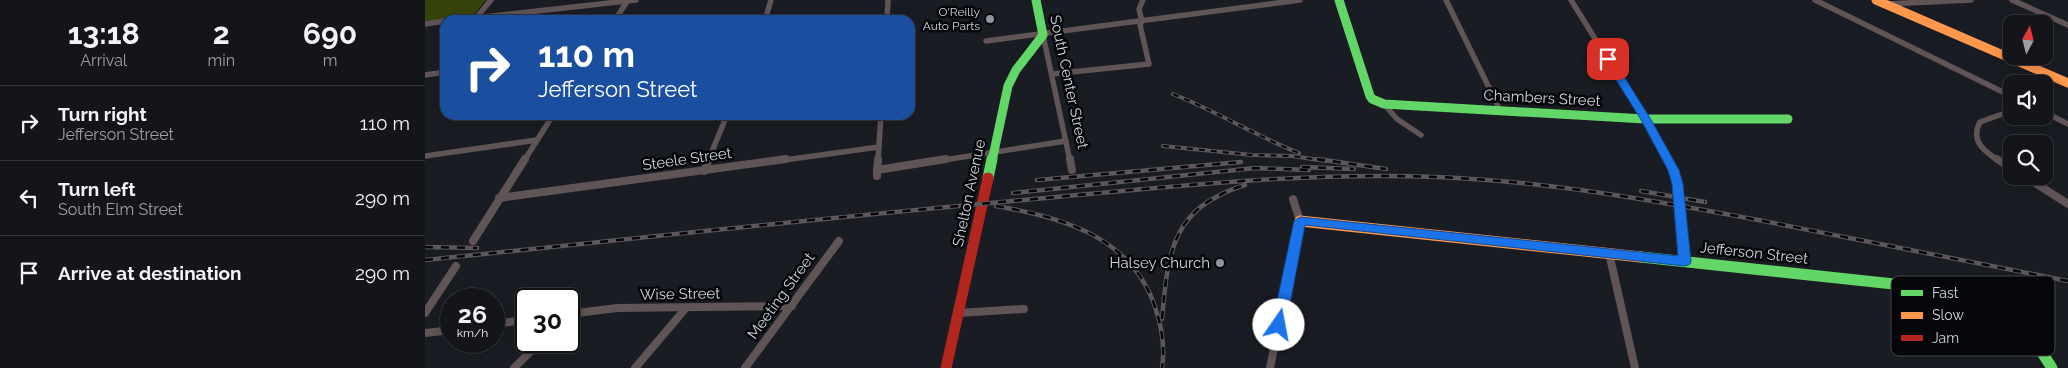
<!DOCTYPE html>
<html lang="en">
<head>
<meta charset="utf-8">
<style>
	body { margin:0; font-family:Raleway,sans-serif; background:#202227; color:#f1f3f6; height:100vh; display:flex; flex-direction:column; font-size:19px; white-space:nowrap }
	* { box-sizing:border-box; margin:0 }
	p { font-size:16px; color:#9d9fa2 }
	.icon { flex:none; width:28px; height:28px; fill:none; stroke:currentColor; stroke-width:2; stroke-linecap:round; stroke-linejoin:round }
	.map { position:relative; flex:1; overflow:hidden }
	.details { display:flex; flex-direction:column; background:#13151a; width:425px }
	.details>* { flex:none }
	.top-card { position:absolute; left:15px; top:15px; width:475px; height:105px; border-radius:15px; box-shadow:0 2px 12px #0003,0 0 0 1px #323439; background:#1a4fa0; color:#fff; overflow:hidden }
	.needle { width:32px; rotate:7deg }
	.fabs { position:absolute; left:1578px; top:15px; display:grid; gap:10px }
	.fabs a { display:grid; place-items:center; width:50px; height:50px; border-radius:10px; background:#13151a; box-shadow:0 2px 12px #0003,0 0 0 1px #323439; font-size:25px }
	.speed { position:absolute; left:15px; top:288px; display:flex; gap:10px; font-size:25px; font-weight:700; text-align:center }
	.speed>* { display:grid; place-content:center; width:65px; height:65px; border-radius:50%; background:#13151a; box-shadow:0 2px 12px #0003,0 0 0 1px #323439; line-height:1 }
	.speed small { font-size:12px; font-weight:400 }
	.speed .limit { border:2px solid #111; border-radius:8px; background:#fff; color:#111 }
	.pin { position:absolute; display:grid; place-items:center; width:42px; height:42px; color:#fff; margin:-21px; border-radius:10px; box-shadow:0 2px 8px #0006 }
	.me { position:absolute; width:55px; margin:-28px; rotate:12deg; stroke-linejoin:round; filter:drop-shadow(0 0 4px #0008) }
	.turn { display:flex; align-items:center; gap:18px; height:105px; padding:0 15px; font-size:22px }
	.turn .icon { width:65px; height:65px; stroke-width:2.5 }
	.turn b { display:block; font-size:35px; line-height:42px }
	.eta { display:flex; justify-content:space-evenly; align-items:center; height:85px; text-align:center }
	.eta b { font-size:30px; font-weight:700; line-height:35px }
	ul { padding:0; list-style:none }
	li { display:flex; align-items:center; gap:15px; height:75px; padding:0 15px; border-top:1px solid #323439 }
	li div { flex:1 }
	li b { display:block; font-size:19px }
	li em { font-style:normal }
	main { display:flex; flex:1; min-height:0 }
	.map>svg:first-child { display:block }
</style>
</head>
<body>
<main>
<section class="details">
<div class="eta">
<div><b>13:18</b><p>Arrival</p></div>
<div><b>2</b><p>min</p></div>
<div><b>690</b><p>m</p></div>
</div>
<ul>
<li><svg class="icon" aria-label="right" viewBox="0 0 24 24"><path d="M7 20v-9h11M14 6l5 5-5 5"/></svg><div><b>Turn right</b><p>Jefferson Street</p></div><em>110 m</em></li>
<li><svg class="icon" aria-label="left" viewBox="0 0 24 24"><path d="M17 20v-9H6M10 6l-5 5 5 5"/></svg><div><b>Turn left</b><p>South Elm Street</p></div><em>290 m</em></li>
<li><svg class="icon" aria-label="arrive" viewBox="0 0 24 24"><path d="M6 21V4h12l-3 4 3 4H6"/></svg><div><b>Arrive at destination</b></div><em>290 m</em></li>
</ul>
</section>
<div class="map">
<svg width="1643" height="368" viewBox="0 0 1643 368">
	<rect width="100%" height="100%" fill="#191c22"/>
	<path fill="#37430c" d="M0,0H70L60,1L48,16L0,21Z"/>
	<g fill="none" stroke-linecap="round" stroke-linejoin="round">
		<g stroke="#605457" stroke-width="5.5">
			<path d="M1021,0L1075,110"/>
			<path d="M1146,0L1220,119L1243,161"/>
			<path d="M1390,0L1586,96"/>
			<path d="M1587,0L1643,25"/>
			<path d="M1461,4L1546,0"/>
			<path d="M51,18L66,0"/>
			<path d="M32,20L211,0"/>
			<path d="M190,20L203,0"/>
			<path d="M340,20L346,0"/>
			<path d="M435,20L462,17"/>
			<path d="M462,20L463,0"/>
			<path d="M0,24L20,21"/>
			<path d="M618,35L645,161"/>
			<path d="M561,41L875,0"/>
			<path d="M627,74L724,64L715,25L717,21L714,9L718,0"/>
			<path d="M0,75L20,72"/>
			<path d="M959,104L972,119L996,135"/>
			<path d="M1619,112L1643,124"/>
			<path d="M0,156L112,140"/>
			<path d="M99,161L128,115"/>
			<path d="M283,161L302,115"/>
			<path d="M352,161L454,147"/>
			<path d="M453,161L456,115"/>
			<path d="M512,161L641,141"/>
			<path d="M1574,161C1559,151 1545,141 1555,122L1586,111"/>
		</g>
		<g stroke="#605457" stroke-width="8">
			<path d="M645,159L647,170"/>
			<path d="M1242,159L1253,184"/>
			<path d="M1572,159L1586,168"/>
			<path d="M452,170L521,159"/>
			<path d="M279,171L284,159"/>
			<path d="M452,176L453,159"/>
			<path d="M1599,176L1643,204"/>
			<path d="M74,198L361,159"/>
			<path d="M1257,219L1260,261"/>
			<path d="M48,241L100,159"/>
			<path d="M1184,253L1210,368"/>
			<path d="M0,313L31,266"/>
			<path d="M533,313L599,309"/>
			<path d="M144,314L192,308L367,306"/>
			<path d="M69,324L101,320"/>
			<path d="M0,333L26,330"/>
			<path d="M89,368L116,341"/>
			<path d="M210,368L261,308"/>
			<path d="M320,368L414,241"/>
			<path d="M845,368L875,221L868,199"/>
		</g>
		<g stroke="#63d668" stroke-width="9">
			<path d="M914,0L945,96L947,99L959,104L1220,119H1363"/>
			<path d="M567,161L583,86L591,70L618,35L611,0"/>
		</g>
		<g stroke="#63d668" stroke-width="11">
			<path d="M563,178L567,159"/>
			<path d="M1216,257L1553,293C1591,310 1605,334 1627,368"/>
		</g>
		<path stroke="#ff974d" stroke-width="9" d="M1451,0L1643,83"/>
		<path stroke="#ff974d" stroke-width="11" d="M875,221L1216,257"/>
		<path stroke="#b3261e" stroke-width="11" d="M521,368L563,178"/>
		<defs>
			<g id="rail-far1">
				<path d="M748,94C791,111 831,136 874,153"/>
				<path d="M738,146L827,155L867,156L901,161"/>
			</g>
			<g id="rail">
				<path d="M892,159L961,169"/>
				<path d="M877,167L929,169"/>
				<path d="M612,180L816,162"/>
				<path d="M1216,191L1280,202"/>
				<path d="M588,193L830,168L884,170"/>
				<path d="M571,206C637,217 707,237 730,307C737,327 740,348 737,368"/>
				<path d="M0,247L52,248"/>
				<path d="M0,260C207,239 414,216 621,198C751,186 881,172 1011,177C1120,181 1226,200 1333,220C1436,240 1540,261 1643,281"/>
				<path d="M737,319C743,252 746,208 820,185"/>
			</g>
		</defs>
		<use href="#rail-far1" stroke="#5c575a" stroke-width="4"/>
		<use href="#rail" stroke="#5c575a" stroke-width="4.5"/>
		<use href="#rail-far1" stroke="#04060a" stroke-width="2" stroke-dasharray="6" stroke-linecap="butt"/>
		<use href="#rail" stroke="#04060a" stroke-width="2.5" stroke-dasharray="8" stroke-linecap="butt"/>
		<path stroke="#605457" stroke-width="8" d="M1253,184L1257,219"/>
	</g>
	<path fill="#1a73e8" stroke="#114b97" d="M1183,56L1188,59L1225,118L1254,170L1258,184L1266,261L1265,264L1260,266L880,225L861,325L859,328H849L847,325L869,221L875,217L1253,256L1247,184L1243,170L1215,118L1178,59Z"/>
	<g fill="#91949c" stroke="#04060a" stroke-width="2">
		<circle cx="565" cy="19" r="5"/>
		<circle cx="795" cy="263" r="5"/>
	</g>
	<g text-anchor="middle" stroke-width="5" stroke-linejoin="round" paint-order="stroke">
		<g font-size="12" fill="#d1d5dd" stroke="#04060a" text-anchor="end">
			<text x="555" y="16">O'Reilly<tspan x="555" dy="14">Auto Parts</tspan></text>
		</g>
		<g font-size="15" fill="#d1d5dd" stroke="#04060a">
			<text transform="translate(644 82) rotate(78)" y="5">South Center Street</text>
			<text transform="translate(1117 98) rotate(3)" y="5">Chambers Street</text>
			<text transform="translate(262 159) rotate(-8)" y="5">Steele Street</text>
			<text transform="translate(544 193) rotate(-78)" y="5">Shelton Avenue</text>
			<text transform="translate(1329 253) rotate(6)" y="5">Jefferson Street</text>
			<text transform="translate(255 294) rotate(-1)" y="5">Wise Street</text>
			<text transform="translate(356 296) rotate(-54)" y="5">Meeting Street</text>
		</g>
		<g font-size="15" fill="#d1d5dd" stroke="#04060a" text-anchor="end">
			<text x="785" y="268">Halsey Church</text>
		</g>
	</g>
	<rect x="1466" y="276" width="164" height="80" rx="8" fill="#04060a" stroke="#424449" stroke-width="1"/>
	<rect x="1476" y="290" width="22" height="6" fill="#63d668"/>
	<rect x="1476" y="312" width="22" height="7" fill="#ff974d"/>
	<rect x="1476" y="335" width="22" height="6" fill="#b3261e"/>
	<g font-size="14" fill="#d1d5dd">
		<text x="1507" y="298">Fast</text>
		<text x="1507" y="320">Slow</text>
		<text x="1507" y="343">Jam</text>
	</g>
</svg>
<div class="fabs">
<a><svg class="needle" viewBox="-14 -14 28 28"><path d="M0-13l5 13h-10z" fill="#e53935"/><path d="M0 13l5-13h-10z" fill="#9d9fa2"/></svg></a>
<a><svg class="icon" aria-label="sound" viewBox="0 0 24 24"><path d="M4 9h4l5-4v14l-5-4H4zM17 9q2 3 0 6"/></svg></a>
<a><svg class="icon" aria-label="search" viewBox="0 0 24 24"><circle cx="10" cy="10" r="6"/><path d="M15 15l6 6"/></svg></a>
</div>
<div class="speed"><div>26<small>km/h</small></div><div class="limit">30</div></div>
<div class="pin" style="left:1183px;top:59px;background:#d93025"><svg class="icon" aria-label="arrive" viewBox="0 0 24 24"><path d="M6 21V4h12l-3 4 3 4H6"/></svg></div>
<svg class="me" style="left:854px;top:325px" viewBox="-20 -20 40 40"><circle r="19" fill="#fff"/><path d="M0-13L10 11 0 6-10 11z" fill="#1a73e8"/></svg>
<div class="top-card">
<div class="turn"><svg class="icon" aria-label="right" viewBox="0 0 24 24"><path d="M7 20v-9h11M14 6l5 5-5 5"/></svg><div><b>110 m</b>Jefferson Street</div></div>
</div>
</div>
</main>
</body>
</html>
